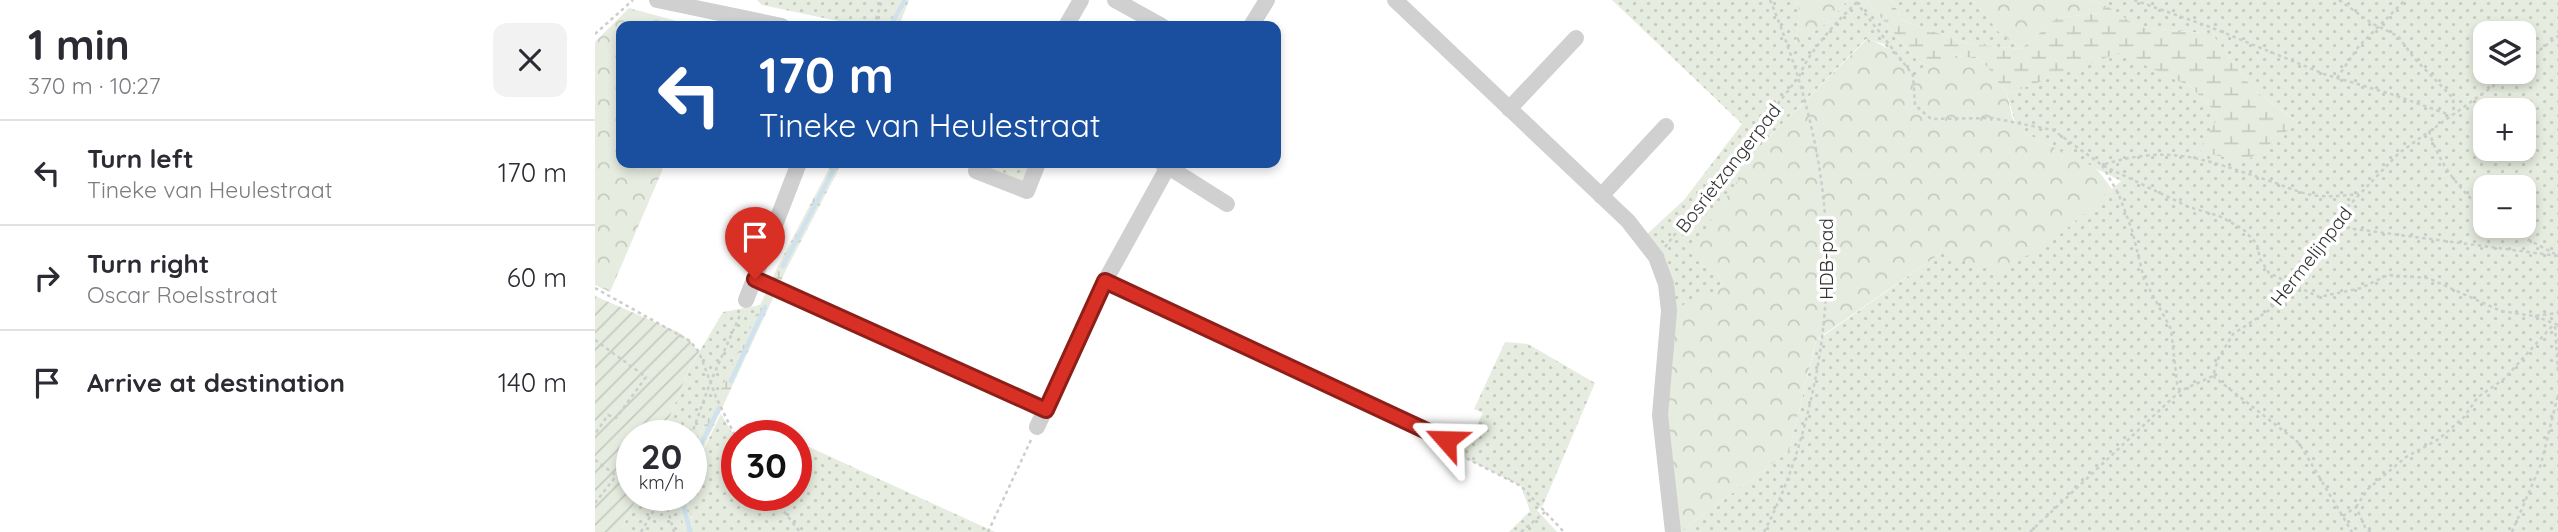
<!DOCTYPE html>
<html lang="en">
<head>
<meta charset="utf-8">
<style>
	body { margin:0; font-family:Quicksand,sans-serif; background:#f2f2f3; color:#2b2b33; height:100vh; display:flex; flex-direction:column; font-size:26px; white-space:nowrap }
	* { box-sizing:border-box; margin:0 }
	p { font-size:23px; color:#7c7c81 }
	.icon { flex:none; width:38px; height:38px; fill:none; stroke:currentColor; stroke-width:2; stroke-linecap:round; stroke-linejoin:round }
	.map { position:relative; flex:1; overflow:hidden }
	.side { display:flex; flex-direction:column; background:#fff; width:595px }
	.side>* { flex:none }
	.hud { position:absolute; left:21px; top:21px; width:665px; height:147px; border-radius:14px; box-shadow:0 4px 10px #0003; background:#1a4fa0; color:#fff; overflow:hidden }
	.tools { position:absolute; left:1878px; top:21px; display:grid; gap:14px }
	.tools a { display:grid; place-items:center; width:63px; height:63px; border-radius:14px; background:#fff; box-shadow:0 4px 10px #0003; font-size:35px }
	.speed { position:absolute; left:21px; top:420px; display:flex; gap:14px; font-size:35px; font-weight:700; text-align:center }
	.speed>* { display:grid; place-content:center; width:91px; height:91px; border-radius:50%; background:#fff; box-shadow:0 4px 10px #0003; line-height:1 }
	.speed small { font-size:18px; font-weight:400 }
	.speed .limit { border:10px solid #d22; background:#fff; color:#111 }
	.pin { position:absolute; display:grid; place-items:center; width:60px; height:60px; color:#fff; margin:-72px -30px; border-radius:50% 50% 50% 0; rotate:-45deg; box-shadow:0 0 7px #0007 }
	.pin .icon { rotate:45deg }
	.me { position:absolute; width:77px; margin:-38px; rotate:295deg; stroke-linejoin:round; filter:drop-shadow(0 0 5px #0008) }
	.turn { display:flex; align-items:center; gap:24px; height:147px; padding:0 28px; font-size:32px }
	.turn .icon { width:91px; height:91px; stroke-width:2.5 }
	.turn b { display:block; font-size:49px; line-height:60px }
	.round { display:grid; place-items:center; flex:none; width:74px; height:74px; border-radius:14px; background:#f2f2f3 }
	.headline { display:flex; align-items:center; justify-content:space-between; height:119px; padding:0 28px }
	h1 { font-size:42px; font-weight:700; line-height:52px }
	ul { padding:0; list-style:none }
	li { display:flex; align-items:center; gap:21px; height:105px; padding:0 28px; border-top:2px solid #e1e1e2 }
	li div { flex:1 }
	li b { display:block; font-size:26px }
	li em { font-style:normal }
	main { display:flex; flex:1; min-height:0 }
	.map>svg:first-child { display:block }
</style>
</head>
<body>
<main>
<section class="side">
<div class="headline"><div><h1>1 min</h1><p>370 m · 10:27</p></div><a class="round"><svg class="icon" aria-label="close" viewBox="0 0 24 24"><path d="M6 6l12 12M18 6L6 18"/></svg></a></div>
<ul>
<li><svg class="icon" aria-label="left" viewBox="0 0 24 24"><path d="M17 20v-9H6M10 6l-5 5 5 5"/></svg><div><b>Turn left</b><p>Tineke van Heulestraat</p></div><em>170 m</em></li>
<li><svg class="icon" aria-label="right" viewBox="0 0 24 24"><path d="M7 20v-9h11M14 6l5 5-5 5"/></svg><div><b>Turn right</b><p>Oscar Roelsstraat</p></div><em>60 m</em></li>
<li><svg class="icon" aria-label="arrive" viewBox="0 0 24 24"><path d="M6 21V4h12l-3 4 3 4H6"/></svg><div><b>Arrive at destination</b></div><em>140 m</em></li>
</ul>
</section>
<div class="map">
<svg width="1963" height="532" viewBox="0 0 1963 532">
	<defs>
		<pattern id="grass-dots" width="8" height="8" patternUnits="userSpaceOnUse" patternTransform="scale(1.75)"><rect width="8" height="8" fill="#e6ecdf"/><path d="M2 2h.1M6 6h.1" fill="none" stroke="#c6cbc0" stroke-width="1.8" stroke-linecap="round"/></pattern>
		<pattern id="forest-crowns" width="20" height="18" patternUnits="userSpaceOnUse" patternTransform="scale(1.75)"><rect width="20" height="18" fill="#e6ecdf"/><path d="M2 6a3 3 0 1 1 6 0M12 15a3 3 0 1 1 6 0" fill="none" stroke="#c6cbc0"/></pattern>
		<pattern id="wetland-marsh" width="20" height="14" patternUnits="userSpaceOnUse" patternTransform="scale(1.75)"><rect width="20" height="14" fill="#e6ecdf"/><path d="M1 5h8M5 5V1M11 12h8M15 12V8" fill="none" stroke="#c6cbc0"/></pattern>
		<pattern id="garden-furrows" width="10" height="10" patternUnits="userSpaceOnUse" patternTransform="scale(1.75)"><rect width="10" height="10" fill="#e6ecdf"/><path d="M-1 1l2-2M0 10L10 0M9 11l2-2" fill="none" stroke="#c6cbc0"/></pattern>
	</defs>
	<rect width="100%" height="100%" fill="#fff"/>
	<g fill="url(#grass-dots)" fill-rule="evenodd">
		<path d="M162,0H314L304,26H267L167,5Z"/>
		<path d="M1017,0H1201L1205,12L1200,45L1233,22L1253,0H1271L1323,61L1336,67L1314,80L1289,44L1271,39L1172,139L1105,265C1117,269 1124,272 1127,285L1121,293L1080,311L1052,234L1089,200L1147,124Z"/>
		<path d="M1296,0H1378L1404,32L1426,49L1373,44L1309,21Z"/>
		<path d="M1497,0H1963V532H1085L1194,451L1221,341L1346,253L1455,243L1526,181L1422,129L1412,94L1523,52L1596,87L1624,116L1604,151L1702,122L1658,89L1617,34L1543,27L1512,6ZM1890,33H1928V72H1890ZM1890,110H1928V149H1890ZM1890,187H1928V226H1890Z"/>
		<path d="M389,163H436L428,180L426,181L391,169Z"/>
		<path d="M166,305L96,454V436H67L94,369L128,312Z"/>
		<path d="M910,342L933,344L1000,383L948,505L942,510L962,532H914L935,511L926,486L860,453L874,440L888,413L879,409Z"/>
		<path d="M126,414L139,436L145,427L161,423L189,436H142V495H201V441L400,532H99L91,495H96V475Z"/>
		<path d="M43,495H82L90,532H22L27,528Z"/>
	</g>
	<g fill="url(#forest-crowns)">
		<path d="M1201,0H1253L1233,22L1200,46L1205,12Z"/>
		<path d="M1378,0H1497L1512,6L1504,13L1462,18L1426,49L1404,32Z"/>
		<path d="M34,8L100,26H26V163H68L67,171L15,292L0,285V42Z"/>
		<path d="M1272,39C1294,46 1305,57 1314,79L1356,55L1386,59L1412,94L1417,117L1424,130L1501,168L1517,189L1455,243L1402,272L1346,253L1221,340L1194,451L1085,532L1072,415L1080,311L1105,293H1121L1127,285C1124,272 1117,269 1105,265L1099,251L1117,218L1172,139Z"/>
	</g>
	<g fill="url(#wetland-marsh)">
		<path d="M1271,0H1296L1309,21L1373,44L1426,49L1462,18L1504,13L1512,6L1543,27L1617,34L1658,89L1703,123L1650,162L1603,151L1624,116L1596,87L1524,53L1412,94L1386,59L1356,55L1336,67L1323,61Z"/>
		<path d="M237,163H247L192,268L96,475V454L184,264Z"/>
		<path d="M82,495H91L99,532H90Z"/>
	</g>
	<path fill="url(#garden-furrows)" d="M0,296L83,332L95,341L104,352L94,369L67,436H37V495H43L27,528L22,532H0Z"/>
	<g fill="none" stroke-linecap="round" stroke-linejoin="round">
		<g stroke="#cfe2ee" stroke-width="4.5">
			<path d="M295,26L310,0"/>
			<path d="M188,266L242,163"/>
			<path d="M136,381L170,307"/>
			<path d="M96,464L124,408"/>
			<path d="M86,495L95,532"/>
		</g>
		<g stroke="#cdcdcd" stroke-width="2.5" stroke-dasharray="3.5 3.5" stroke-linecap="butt">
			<path d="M1539,0L1615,27L1729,74L1796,94L1855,115"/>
			<path d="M1744,0L1778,24L1803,36L1819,58L1858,98L1859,113"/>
			<path d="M1261,2L1318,75L1320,105L1336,119L1397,118L1458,130L1507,165L1594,207L1624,216L1648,229L1662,244L1665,259L1674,273L1724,297L1766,288L1793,275L1833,278L1906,311L1939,316L1963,313"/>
			<path d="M279,26L287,0"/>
			<path d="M0,34L38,0"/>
			<path d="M1928,63L1963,36"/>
			<path d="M1742,78L1764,46L1810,0"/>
			<path d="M1834,131C1844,164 1864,189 1890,212"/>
			<path d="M1737,226L1963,256"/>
			<path d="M1908,226L1960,254"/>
			<path d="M1070,247L1204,77C1213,52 1244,19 1264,0"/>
			<path d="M0,288L95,341L104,352L121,397L142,440"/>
			<path d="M1940,316L1963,325"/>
			<path d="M1960,326L1963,371"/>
			<path d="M0,340L51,377L21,418L13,415L0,434"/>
			<path d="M1618,376L1704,443L1757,532"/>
			<path d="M1585,391L1582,383L1576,329L1549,279L1537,230L1524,195L1507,165C1577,143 1610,160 1675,181C1693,187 1707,195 1726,196C1739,197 1752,195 1764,194"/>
			<path d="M96,436L115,383L146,313"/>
			<path d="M859,452L926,486L969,532"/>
			<path d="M0,460L37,487"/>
			<path d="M73,495L71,504L79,532"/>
			<path d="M176,495L205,532"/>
			<path d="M0,503L21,476"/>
			<path d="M1761,507L1773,489L1811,457L1844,439L1869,417L1883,397L1909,379L1959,324"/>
			<path d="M1748,516L1761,507L1771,529L1776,532"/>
			<path d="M46,532L68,495"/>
			<path d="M393,532L436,440"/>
			<path d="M926,532L950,512"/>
			<path d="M1169,532C1189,494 1203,453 1213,412C1249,266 1232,137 1175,0"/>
			<path d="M1435,532L1585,391L1618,376L1623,359L1638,334L1673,311L1682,302L1713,264L1742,218L1804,153L1918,72"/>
			<path d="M1917,532L1946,464L1963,395"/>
		</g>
		<g stroke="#d0d0d0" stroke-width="16">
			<path d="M62,0L187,26"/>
			<path d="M520,0L567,26"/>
			<path d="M800,0L1033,221L1061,257L1071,284L1074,311L1065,415L1078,532"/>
			<path d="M471,26L486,0"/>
			<path d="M656,26L672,0"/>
			<path d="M914,109L981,38"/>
			<path d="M384,163L381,171L432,191L443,163"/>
			<path d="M567,163L632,204"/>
			<path d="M1006,196L1071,126"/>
			<path d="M161,279L451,410"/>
			<path d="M510,281L851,440"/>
			<path d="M151,300L204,163"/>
			<path d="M442,427L510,281L575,163"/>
		</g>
	</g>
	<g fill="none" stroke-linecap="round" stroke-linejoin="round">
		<defs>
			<path id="route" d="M160,279L451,410L510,281L851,440"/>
		</defs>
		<use href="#route" stroke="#8d1f18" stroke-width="18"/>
		<use href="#route" stroke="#d93025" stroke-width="12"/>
	</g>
	<g text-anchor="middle" stroke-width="7" stroke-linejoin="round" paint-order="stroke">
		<g font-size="19" fill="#333" stroke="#fff">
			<text transform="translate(1133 168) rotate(-52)" y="7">Bosrietzangerpad</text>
			<text transform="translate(1716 256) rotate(-52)" y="7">Hermelijnpad</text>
			<text transform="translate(1231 259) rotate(-90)" y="7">HDB-pad</text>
		</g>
	</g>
</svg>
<div class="tools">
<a><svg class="icon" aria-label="layers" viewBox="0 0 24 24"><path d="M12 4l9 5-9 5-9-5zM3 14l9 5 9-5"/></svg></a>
<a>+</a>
<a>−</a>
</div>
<div class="speed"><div>20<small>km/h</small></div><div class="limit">30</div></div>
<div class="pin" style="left:160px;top:279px;background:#d93025"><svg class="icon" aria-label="arrive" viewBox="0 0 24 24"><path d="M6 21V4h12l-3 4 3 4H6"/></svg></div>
<svg class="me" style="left:851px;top:440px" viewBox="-20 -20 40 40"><path d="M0-17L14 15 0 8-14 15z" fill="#d93025" stroke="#fff" stroke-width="4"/></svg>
<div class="hud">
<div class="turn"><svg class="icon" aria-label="left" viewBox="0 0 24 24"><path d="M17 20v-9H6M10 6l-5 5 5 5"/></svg><div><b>170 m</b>Tineke van Heulestraat</div></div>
</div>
</div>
</main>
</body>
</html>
